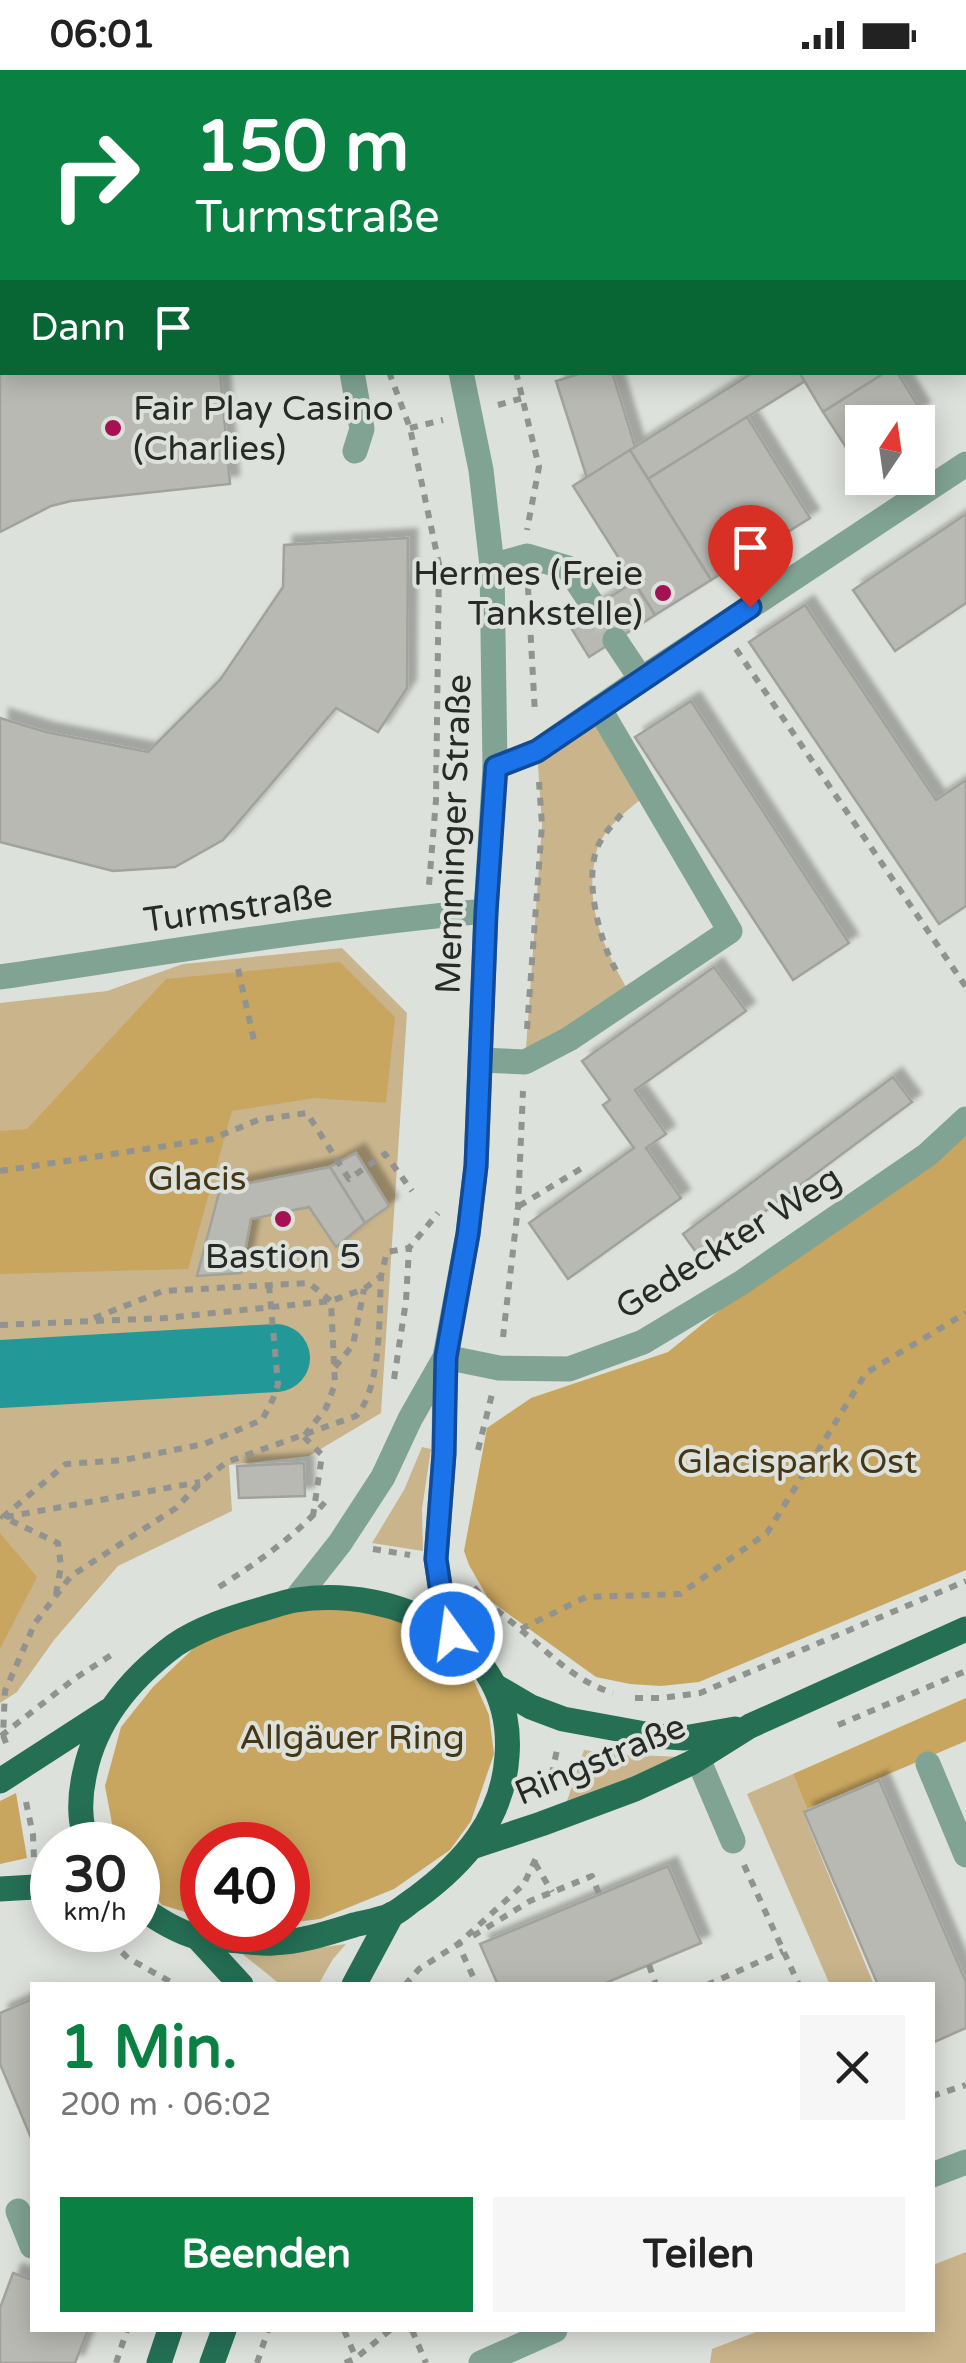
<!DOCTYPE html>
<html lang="de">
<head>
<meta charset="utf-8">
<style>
	body { margin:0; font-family:"Varela Round",sans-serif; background:#f6f6f6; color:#222; height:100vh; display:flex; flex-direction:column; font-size:38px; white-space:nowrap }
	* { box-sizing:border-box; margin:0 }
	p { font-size:32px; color:#767676 }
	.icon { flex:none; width:55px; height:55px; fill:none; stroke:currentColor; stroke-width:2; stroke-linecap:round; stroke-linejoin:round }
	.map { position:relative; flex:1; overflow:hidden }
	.side { position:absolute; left:30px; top:1912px; width:905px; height:350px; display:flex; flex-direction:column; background:#fff; border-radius:0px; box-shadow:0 5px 25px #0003 }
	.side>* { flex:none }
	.guide { position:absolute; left:0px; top:0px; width:968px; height:305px; box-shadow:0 5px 25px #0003; background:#0b8043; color:#fff; overflow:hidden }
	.needle { width:65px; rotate:13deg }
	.buttons { position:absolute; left:845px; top:335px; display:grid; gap:20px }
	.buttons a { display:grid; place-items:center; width:90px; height:90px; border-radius:0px; background:#fff; box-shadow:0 5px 25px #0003; font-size:50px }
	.speed { position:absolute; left:30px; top:1752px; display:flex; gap:20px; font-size:50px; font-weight:700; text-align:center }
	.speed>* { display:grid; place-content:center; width:130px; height:130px; border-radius:50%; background:#fff; box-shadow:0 5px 25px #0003; line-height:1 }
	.speed small { font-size:25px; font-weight:400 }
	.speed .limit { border:15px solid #d22; background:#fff; color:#111 }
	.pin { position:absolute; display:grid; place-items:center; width:85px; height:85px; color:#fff; margin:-102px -42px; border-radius:50% 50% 50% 0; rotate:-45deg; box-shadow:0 0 10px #0007 }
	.pin .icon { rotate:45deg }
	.me { position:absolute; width:110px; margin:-55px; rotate:346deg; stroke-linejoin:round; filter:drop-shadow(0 0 8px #0008) }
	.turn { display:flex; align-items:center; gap:35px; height:210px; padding:0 30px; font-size:45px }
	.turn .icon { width:130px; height:130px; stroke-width:2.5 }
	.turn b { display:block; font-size:70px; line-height:85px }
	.then { display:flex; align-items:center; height:95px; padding:0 30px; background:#0003; gap:20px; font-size:38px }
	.round { display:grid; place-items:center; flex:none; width:105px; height:105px; border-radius:0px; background:#f6f6f6 }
	.summary { display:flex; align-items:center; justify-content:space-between; height:170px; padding:0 30px }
	h1 { font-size:60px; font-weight:700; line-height:75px; color:#0b8043 }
	.button { display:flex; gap:20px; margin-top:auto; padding:20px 30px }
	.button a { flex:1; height:115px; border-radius:0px; background:#0b8043; color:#fff; font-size:40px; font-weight:700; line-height:115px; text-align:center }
	.button a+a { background:#f6f6f6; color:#222 }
	.status { display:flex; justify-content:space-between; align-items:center; height:70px; padding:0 50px; background:#fff; direction:ltr }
	.status svg { height:28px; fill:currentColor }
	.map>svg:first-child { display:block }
</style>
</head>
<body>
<div class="status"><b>06:01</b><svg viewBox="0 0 49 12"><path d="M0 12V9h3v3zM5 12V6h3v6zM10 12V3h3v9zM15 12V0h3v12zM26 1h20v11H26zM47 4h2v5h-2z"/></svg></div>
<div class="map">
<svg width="966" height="2293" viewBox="0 0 966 2293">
	<defs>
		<filter id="shadow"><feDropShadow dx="9" dy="-9" stdDeviation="2.5" flood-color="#0004"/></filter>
	</defs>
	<rect width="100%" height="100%" fill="#dde1db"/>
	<g fill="#c9b48b">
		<path d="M599,638L649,723C631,737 611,752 600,772C596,779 596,788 594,795C586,843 608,887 632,927L525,992L542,755L537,681Z"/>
		<path d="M342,878L407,943L381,1343L309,1386L229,1395L232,1441L118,1496L54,1570L17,1622L0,1633V933L107,921L183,894Z"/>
		<path d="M422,1377L431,1379L422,1439L423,1481L372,1473L404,1420Z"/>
		<path d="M584,1680L613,1684L681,1687L566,1734Z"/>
		<path d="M793,1704L807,1739L803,1743L874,1915H830L747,1724Z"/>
		<path d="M346,1874L333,1889L318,1915H281L240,1882L266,1885Z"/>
		<path d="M966,2182V2293H710L712,2279L761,2260H932L933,2195Z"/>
	</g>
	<g fill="#c9a65f">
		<path d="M340,892L395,947L386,1033L315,1028L232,1041L188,1199L0,1204V1061L27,1059L166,909Z"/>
		<path d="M966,1058V1500L699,1612L661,1616L630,1614L596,1607L489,1530L469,1495L464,1481L487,1358L531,1328L668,1282L742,1222Z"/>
		<path d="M0,1463L37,1507L0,1579Z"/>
		<path d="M319,1536L382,1541L427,1564L467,1595L489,1645L494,1684L471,1751L450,1780L394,1819L320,1849L288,1853V1775H202V1847L162,1835L138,1805V1775H116L105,1716L121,1657L153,1617L199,1573L253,1547Z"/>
		<path d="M966,1628V1671L807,1739L793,1704Z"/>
		<path d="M16,1723L27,1788L0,1794V1731Z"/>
	</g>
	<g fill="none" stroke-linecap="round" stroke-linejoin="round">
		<path stroke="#229998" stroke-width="68" d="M0,1304L276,1288"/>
	</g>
	<g fill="#b8b9b2" stroke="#a1a29b" stroke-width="2.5" filter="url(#shadow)">
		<path d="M0,0H135L131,2H2V71L0,73Z"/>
		<path d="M2,300V302H220L230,414L71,431L51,436L0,462V301Z"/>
		<path d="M585,302H612L635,377L587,408L556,311Z"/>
		<path d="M754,302H799L805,311L648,409L630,380Z"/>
		<path d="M799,302H886L823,342Z"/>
		<path d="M886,302H897L921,341L902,352H862V377L851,385L823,342Z"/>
		<path d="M747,347L810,448L711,510L648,409Z"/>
		<path d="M630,380L711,510L655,545L573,416Z"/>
		<path d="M966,444V533L895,581L853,520Z"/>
		<path d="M408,468L407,618L378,662L336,638L223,770L175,797L113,801L0,772V648L46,662L148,682L220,610L283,517L284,475Z"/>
		<path d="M634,512L655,545L589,587L568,553Z"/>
		<path d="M805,535L936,730L966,710V836L939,854L749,572Z"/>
		<path d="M691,631L849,873L793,910L635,667Z"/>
		<path d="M714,897L746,941L635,1020L666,1064L646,1078L681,1128L568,1209L529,1153L634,1078L603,1035L610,1030L582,991Z"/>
		<path d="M893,1007L912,1032L701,1189L683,1164Z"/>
		<path d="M356,1083L389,1136L365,1153L330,1097Z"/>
		<path d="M330,1097L365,1153L336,1177L309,1137L251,1149L241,1203L197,1206L220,1119Z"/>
		<path d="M304,1393L305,1426L239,1428L237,1396Z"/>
		<path d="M879,1710L966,1912V1958L932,1973V1915H878L804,1742Z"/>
		<path d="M668,1796L701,1873L601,1915H498L480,1874Z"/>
		<path d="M32,1929V2070L0,1994V1943Z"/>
		<path d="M13,2203L32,2210V2260H88L75,2293H0V2238Z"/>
	</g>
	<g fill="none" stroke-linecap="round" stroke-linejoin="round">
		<path stroke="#b9bcb7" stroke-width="25" stroke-dasharray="25 12" stroke-linecap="butt" d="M594,537L615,570"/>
		<g stroke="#90938f" stroke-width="6" stroke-dasharray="8 8" stroke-linecap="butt">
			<path d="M236,0L237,2"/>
			<path d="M377,0L379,2"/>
			<path d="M836,1L837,2"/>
			<path d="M0,102L2,101"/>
			<path d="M389,302L410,358L439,494L436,730L429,815"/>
			<path d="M516,302L539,397L527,460"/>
			<path d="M498,335L523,328"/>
			<path d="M410,358L443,350"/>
			<path d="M528,517L535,644"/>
			<path d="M736,579L966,917"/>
			<path d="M238,899L255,975"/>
			<path d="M616,900C599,871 582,803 600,772C606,761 616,751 624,741"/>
			<path d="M527,959L542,755L539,712"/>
			<path d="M0,1101L212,1069L258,1050L307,1043L349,1109L385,1084L412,1121"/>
			<path d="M519,1136L587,1095"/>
			<path d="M94,1248L163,1221L309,1213L331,1231L335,1314L326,1338L304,1366"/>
			<path d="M0,1255L165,1248L331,1231L364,1219L381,1206L387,1182L409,1178"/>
			<path d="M503,1267L518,1137L523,1021"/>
			<path d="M335,1297L353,1275L364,1219"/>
			<path d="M394,1309L406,1231L409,1178L438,1143"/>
			<path d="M304,1367L322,1385L313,1446"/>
			<path d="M478,1380L492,1324"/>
			<path d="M6,1447L200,1412"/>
			<path d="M373,1479L410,1485"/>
			<path d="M219,1517C258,1492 296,1466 326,1431"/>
			<path d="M474,1517C488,1535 504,1545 521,1560C551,1585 575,1611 613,1623"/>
			<path d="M56,1524L61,1496L58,1473L3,1447L66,1394L124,1390L204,1374L262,1350L273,1329L278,1314L269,1215"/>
			<path d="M521,1559L586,1527L680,1524L767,1463L866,1303L966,1243"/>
			<path d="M635,1628H661L700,1623L966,1511"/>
			<path d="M838,1655L966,1601"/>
			<path d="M1,1666L74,1609L116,1582"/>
			<path d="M6,1673L3,1665L5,1621L35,1553L71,1506L176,1438L201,1412L227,1392L356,1346C382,1317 379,1245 381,1206"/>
			<path d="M548,1721L557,1680"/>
			<path d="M26,1732L33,1765L34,1789"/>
			<path d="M535,1793L552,1822"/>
			<path d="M744,1795L799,1915"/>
			<path d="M99,1860L128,1888L176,1915"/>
			<path d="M473,1866L530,1831L592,1806L599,1824"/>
			<path d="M462,1872L458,1874L477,1915"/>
			<path d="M649,1895L656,1915"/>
			<path d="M405,1915L419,1899L458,1874L524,1814L536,1788"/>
			<path d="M707,1915L783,1881"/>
			<path d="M932,2026L966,2015"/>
			<path d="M344,2260L356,2288"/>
			<path d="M412,2260L426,2293"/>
			<path d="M116,2293L127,2260"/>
			<path d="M257,2293L268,2260"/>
			<path d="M345,2293L356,2288L390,2260"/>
		</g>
		<g stroke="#80a393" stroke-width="25">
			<path d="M307,0L308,2"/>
			<path d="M732,0L733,2"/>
			<path d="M563,2L569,0"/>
			<path d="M881,2L886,0"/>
			<path d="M926,2L931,0"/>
			<path d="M352,302L362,359L355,381"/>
			<path d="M492,496L527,486L568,498L594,537"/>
			<path d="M615,570L641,609"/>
			<path d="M495,697L537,681L641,609L966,394"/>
			<path d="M0,907C162,883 323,856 486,841"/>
			<path d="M481,990L525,992L569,969L730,861L599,638"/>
			<path d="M445,1287L499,1298L569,1299L643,1272L741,1213L927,1085L966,1049"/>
			<path d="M295,1530L340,1473L383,1407L410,1349L443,1291"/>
			<path d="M452,1563L442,1529L436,1489L444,1383L445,1287L468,1164L476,1096L486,841L495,697L492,496L481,400L461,302"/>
			<path d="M698,1689L733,1771"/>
			<path d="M928,1694L966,1785"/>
			<path d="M932,2105L966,2092"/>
			<path d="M18,2141L32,2176"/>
			<path d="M481,2293L555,2260"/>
		</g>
		<g stroke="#256f55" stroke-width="25">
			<path d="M495,1616L531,1637L563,1649L656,1666L684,1668L735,1659"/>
			<path d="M0,1711L108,1641"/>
			<path d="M90,1775C77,1756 80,1723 85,1702C96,1649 132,1607 175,1575C200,1558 231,1548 259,1540C271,1537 283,1532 296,1530C395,1515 516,1571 507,1686C503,1749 464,1793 416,1828C408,1833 400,1841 391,1845C379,1850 366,1852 354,1855C328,1863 301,1872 273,1873C258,1874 242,1871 228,1870C218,1869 207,1869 197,1867C176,1861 155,1848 138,1835"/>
			<path d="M472,1777L541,1754L635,1719L691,1693L750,1656L966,1559"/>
			<path d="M0,1819L52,1816"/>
			<path d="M197,1867L241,1915"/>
			<path d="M354,1915L392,1844"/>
			<path d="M159,2293L170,2260"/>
			<path d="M212,2293L224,2260"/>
		</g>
		<defs>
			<g id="rail">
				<path d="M0,159H2"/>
				<path d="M0,186L2,185"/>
				<path d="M0,222L2,221"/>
				<path d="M0,248L2,247"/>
			</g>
		</defs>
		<use href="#rail" stroke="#616360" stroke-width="11"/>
		<use href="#rail" stroke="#dde1db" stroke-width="8" stroke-dasharray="22" stroke-linecap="butt"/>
	</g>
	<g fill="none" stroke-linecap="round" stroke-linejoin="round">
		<defs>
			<path id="route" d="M452,1564L442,1529L436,1489L444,1384L446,1287L468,1164L476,1096L486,842L496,697L537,681L750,537"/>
		</defs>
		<use href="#route" stroke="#114b97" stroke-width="25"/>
		<use href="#route" stroke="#1a73e8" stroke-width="18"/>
	</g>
	<g fill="#a41253" stroke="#dde1db" stroke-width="4">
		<circle cx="113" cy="358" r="10"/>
		<circle cx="663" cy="523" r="10"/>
		<circle cx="283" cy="1149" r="10"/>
	</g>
	<g text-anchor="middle" stroke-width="8" stroke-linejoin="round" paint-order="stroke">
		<g font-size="35" fill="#282a28" stroke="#dde1db" text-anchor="start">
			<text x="133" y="350">Fair Play Casino<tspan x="133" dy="40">(Charlies)</tspan></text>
			<text x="643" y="515" text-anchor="end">Hermes (Freie<tspan x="643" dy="40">Tankstelle)</tspan></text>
			<text x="283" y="1198" text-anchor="middle">Bastion 5</text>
		</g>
		<g font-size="35" fill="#282a28" stroke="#dde1db">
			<text transform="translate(453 764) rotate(-88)" y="12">Memminger Straße</text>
			<text transform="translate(238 837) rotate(-8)" y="12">Turmstraße</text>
			<text transform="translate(728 1172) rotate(-32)" y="12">Gedeckter Weg</text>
			<text transform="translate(600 1689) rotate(-23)" y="12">Ringstraße</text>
		</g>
		<g font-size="35" fill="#453616" stroke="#dde1db">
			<text x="197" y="1120">Glacis</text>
			<text x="797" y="1403">Glacispark Ost</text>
			<text x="352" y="1679">Allgäuer Ring</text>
		</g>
	</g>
</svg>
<div class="buttons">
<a><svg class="needle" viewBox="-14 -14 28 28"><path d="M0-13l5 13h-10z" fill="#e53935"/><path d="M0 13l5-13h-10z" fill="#767676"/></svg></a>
</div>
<div class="speed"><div>30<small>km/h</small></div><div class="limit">40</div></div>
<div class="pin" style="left:750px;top:537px;background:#d93025"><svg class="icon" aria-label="arrive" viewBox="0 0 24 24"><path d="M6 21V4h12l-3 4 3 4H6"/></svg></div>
<svg class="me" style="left:452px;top:1564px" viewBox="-20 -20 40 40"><circle r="17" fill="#1a73e8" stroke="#fff" stroke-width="3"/><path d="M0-11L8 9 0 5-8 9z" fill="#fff"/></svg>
<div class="guide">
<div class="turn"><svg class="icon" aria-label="right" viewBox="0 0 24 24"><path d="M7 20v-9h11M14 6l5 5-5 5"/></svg><div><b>150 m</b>Turmstraße</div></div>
<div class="then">Dann<svg class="icon" aria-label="arrive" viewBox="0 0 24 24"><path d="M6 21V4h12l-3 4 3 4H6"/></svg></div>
</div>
<section class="side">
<div class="summary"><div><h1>1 Min.</h1><p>200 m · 06:02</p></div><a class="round"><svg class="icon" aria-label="close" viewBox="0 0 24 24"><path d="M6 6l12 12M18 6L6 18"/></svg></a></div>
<div class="button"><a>Beenden</a><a>Teilen</a></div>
</section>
</div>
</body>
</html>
